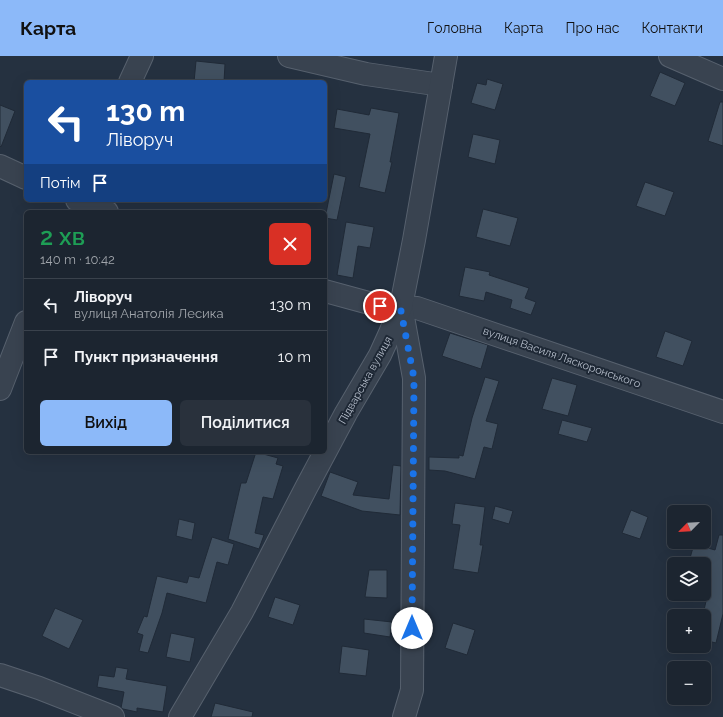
<!DOCTYPE html>
<html lang="uk">
<head>
<meta charset="utf-8">
<style>
	body { margin:0; font-family:Raleway,sans-serif; background:#29313c; color:#f1f3f6; height:100vh; display:flex; flex-direction:column; font-size:15px; white-space:nowrap }
	* { box-sizing:border-box; margin:0 }
	p { font-size:13px; color:#a0a5ab }
	.icon { flex:none; width:22px; height:22px; fill:none; stroke:currentColor; stroke-width:2; stroke-linecap:round; stroke-linejoin:round }
	.map { position:relative; flex:1; overflow:hidden }
	.drawer { position:absolute; left:24px; top:154px; width:303px; height:244px; display:flex; flex-direction:column; background:#1c2530; border-radius:6px; box-shadow:0 4px 16px #0002,0 0 0 1px #3a424c }
	.drawer>* { flex:none }
	.hud { position:absolute; left:24px; top:24px; width:303px; height:122px; border-radius:6px; box-shadow:0 4px 16px #0002,0 0 0 1px #3a424c; background:#1a4fa0; color:#fff; overflow:hidden }
	.needle { width:26px; rotate:246deg }
	.buttons { position:absolute; left:667px; top:449px; display:grid; gap:8px }
	.buttons a { display:grid; place-items:center; width:44px; height:44px; border-radius:6px; background:#1c2530; box-shadow:0 4px 16px #0002,0 0 0 1px #3a424c; font-size:20px }
	.pin { position:absolute; display:grid; place-items:center; width:34px; height:34px; color:#fff; margin:-17px; border:2px solid #fff; border-radius:50%; box-shadow:0 1px 4px #0007 }
	.me { position:absolute; width:44px; margin:-22px; rotate:0deg; stroke-linejoin:round; filter:drop-shadow(0 0 3px #0008) }
	.turn { display:flex; align-items:center; gap:14px; height:84px; padding:0 16px; font-size:18px }
	.turn .icon { width:52px; height:52px; stroke-width:2.5 }
	.turn b { display:block; font-size:28px; line-height:34px }
	.then { display:flex; align-items:center; height:38px; padding:0 16px; background:#0003; gap:8px; font-size:15px }
	.round { display:grid; place-items:center; flex:none; width:42px; height:42px; border-radius:6px; background:#29313c }
	.headline { display:flex; align-items:center; justify-content:space-between; height:68px; padding:0 16px }
	h1 { font-size:24px; font-weight:600; line-height:30px; color:#1e9e55 }
	.button { display:flex; gap:8px; margin-top:auto; padding:8px 16px }
	.button a { flex:1; height:46px; border-radius:6px; background:#8cb9f9; color:#111; font-size:16px; font-weight:600; line-height:46px; text-align:center }
	.button a+a { background:#29313c; color:#f1f3f6 }
	ul { padding:0; list-style:none }
	li { display:flex; align-items:center; gap:12px; height:52px; padding:0 16px; border-top:1px solid #3a424c }
	li div { flex:1 }
	li b { display:block; font-size:15px }
	li em { font-style:normal }
	header { display:flex; align-items:center; gap:24px; box-sizing:border-box; height:56px; padding:0 20px; background:#8cb9f9; color:#111 }
	header strong { font-size:19px }
	nav { display:flex; gap:22px; margin-inline-start:auto; font-size:14px }
	.map>svg:first-child { display:block }
</style>
</head>
<body>
<header>
<strong>Карта</strong>
<nav><a>Головна</a><a>Карта</a><a>Про нас</a><a>Контакти</a></nav>
</header>
<div class="map">
<svg width="723" height="661" viewBox="0 0 723 661">
	<rect width="100%" height="100%" fill="#253140"/>
	<g fill="#415060" stroke="#202a37">
		<path d="M196,5L225,8L224,26H194Z"/>
		<path d="M660,16L685,27L675,50L650,40Z"/>
		<path d="M487,23L503,28L495,54L471,47L477,27L486,29Z"/>
		<path d="M720,46H723V90L708,85Z"/>
		<path d="M0,49L15,55L1,91L0,90Z"/>
		<path d="M371,52L399,57L390,106H392L385,137L359,131L370,78L334,72L337,53L369,59Z"/>
		<path d="M473,78L500,84L495,108L468,101Z"/>
		<path d="M334,118L346,121L337,164L325,162Z"/>
		<path d="M645,126L674,136L665,160L636,150Z"/>
		<path d="M483,153L518,162L510,190L476,181Z"/>
		<path d="M346,166L374,171L370,192L358,190L353,222L337,219Z"/>
		<path d="M465,211L490,216L489,219L529,232L525,242L536,246L531,259L510,252L512,244L486,236L484,245L459,240Z"/>
		<path d="M665,275L692,285L683,310L656,301Z"/>
		<path d="M450,277L488,289L481,313L442,300Z"/>
		<path d="M485,321L499,325L486,365L498,368L492,393L484,391L475,423L445,415L429,414V401L459,402V399L463,400L472,362Z"/>
		<path d="M552,322L577,329L568,360L542,353Z"/>
		<path d="M562,364L592,372L587,386L558,378Z"/>
		<path d="M256,396L278,402L276,408L283,410L273,443L263,441L255,477L264,479L259,493L228,483L241,427H246Z"/>
		<path d="M393,409L401,410L400,459L362,455L321,440L330,416L358,426L353,439L389,443Z"/>
		<path d="M455,447L485,451L480,489H483L478,517L453,513L460,469L452,468Z"/>
		<path d="M495,450L513,455L509,468L492,463Z"/>
		<path d="M631,454L648,461L640,483L622,477Z"/>
		<path d="M179,463L195,467L192,484L176,480Z"/>
		<path d="M719,479H723V558L716,587L704,584V554L707,541L702,540L704,538V533L711,508L690,502L694,488L715,494Z"/>
		<path d="M212,481L234,488L228,509L217,506L206,547L167,537L162,557L148,597L139,595L143,579L137,577L144,560L147,561L157,520L187,527L189,520L199,522Z"/>
		<path d="M369,514H387V542L365,541Z"/>
		<path d="M275,541L300,549L293,569L268,561Z"/>
		<path d="M55,552L83,564L69,593L42,580Z"/>
		<path d="M364,563L392,566L390,581L364,577Z"/>
		<path d="M453,567L475,574L467,599L445,592Z"/>
		<path d="M171,577L195,582L190,606L166,601Z"/>
		<path d="M342,590L369,594L366,620L339,617Z"/>
		<path d="M116,611L128,613L126,623L167,630L163,656L137,652V656L123,653L121,652L124,636L97,631L99,619L114,621Z"/>
		<path d="M215,647L253,656L252,661H211Z"/>
	</g>
	<g fill="none" stroke-linecap="round" stroke-linejoin="round">
		<defs>
			<g id="minor">
				<path d="M289,0L366,18L441,29"/>
				<path d="M670,0L723,23"/>
				<path d="M130,26L142,0"/>
				<path d="M0,110L26,122"/>
				<path d="M77,144L107,156"/>
				<path d="M325,235L380,250L417,252L723,356"/>
				<path d="M401,250L414,322L412,634L404,661"/>
				<path d="M0,333L26,266"/>
				<path d="M0,619L39,632L113,661"/>
				<path d="M180,661L242,556L306,432L346,357L380,299L390,277L401,250L414,184L446,0"/>
			</g>
		</defs>
		<use href="#minor" stroke="#57616e" stroke-width="24"/>
		<use href="#minor" stroke="#394350" stroke-width="22"/>
	</g>
	<g fill="none" stroke-linecap="round" stroke-linejoin="round">
		<path stroke="#1a73e8" stroke-width="7" stroke-dasharray="0 12.6" d="M380,250H400L414,322L412,572"/>
	</g>
	<g text-anchor="middle" stroke-width="4" stroke-linejoin="round" paint-order="stroke">
		<g font-size="11" fill="#b6becb" stroke="#1e2835">
			<text transform="translate(562 301) rotate(19)" y="4">вулиця Василя Ляскоронського</text>
			<text transform="translate(365 324) rotate(-61)" y="4">Підварська вулиця</text>
		</g>
	</g>
</svg>
<div class="buttons">
<a><svg class="needle" viewBox="-14 -14 28 28"><path d="M0-13l5 13h-10z" fill="#e53935"/><path d="M0 13l5-13h-10z" fill="#a0a5ab"/></svg></a>
<a><svg class="icon" aria-label="layers" viewBox="0 0 24 24"><path d="M12 4l9 5-9 5-9-5zM3 14l9 5 9-5"/></svg></a>
<a>+</a>
<a>−</a>
</div>
<div class="pin" style="left:380px;top:250px;background:#d93025"><svg class="icon" aria-label="arrive" viewBox="0 0 24 24"><path d="M6 21V4h12l-3 4 3 4H6"/></svg></div>
<svg class="me" style="left:412px;top:572px" viewBox="-20 -20 40 40"><circle r="19" fill="#fff"/><path d="M0-13L10 11 0 6-10 11z" fill="#1a73e8"/></svg>
<div class="hud">
<div class="turn"><svg class="icon" aria-label="left" viewBox="0 0 24 24"><path d="M17 20v-9H6M10 6l-5 5 5 5"/></svg><div><b>130 m</b>Ліворуч</div></div>
<div class="then">Потім<svg class="icon" aria-label="arrive" viewBox="0 0 24 24"><path d="M6 21V4h12l-3 4 3 4H6"/></svg></div>
</div>
<section class="drawer">
<div class="headline"><div><h1>2 хв</h1><p>140 m · 10:42</p></div><a class="round" style="background:#d93025;color:#fff"><svg class="icon" aria-label="close" viewBox="0 0 24 24"><path d="M6 6l12 12M18 6L6 18"/></svg></a></div>
<ul>
<li><svg class="icon" aria-label="left" viewBox="0 0 24 24"><path d="M17 20v-9H6M10 6l-5 5 5 5"/></svg><div><b>Ліворуч</b><p>вулиця Анатолія Лесика</p></div><em>130 m</em></li>
<li><svg class="icon" aria-label="arrive" viewBox="0 0 24 24"><path d="M6 21V4h12l-3 4 3 4H6"/></svg><div><b>Пункт призначення</b></div><em>10 m</em></li>
</ul>
<div class="button"><a>Вихід</a><a>Поділитися</a></div>
</section>
</div>
</body>
</html>
